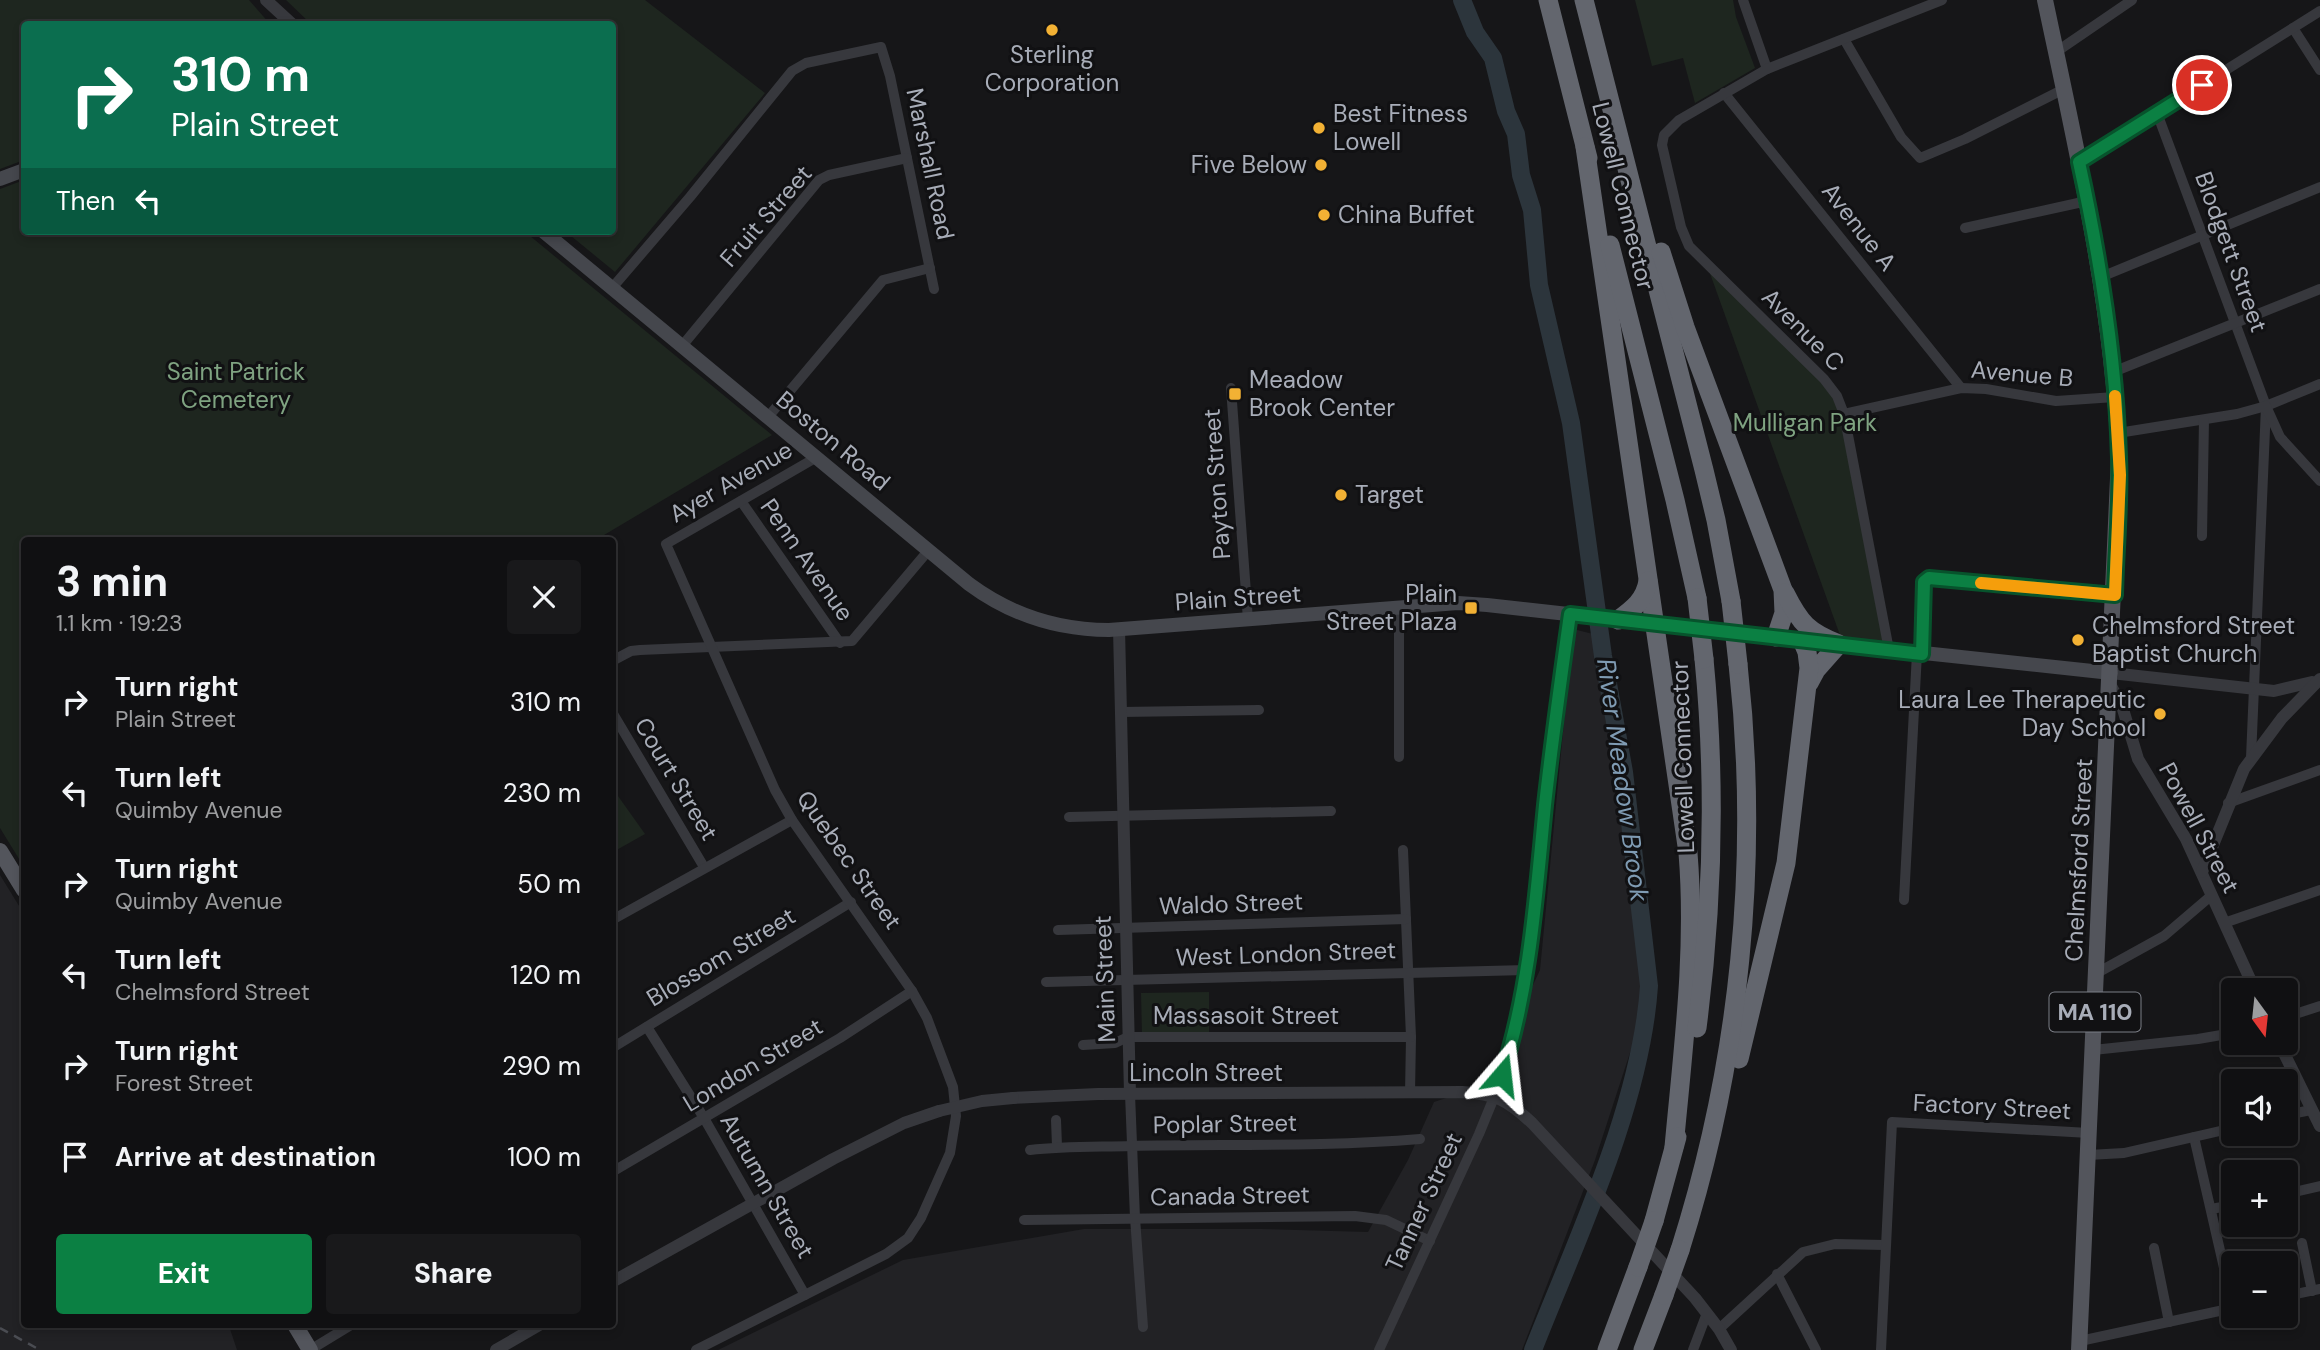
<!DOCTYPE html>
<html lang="en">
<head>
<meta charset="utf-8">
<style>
	body { margin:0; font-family:"DM Sans",sans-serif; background:#19191b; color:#f1f3f6; height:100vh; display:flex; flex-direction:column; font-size:26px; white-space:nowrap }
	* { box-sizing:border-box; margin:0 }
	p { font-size:23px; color:#9c9d9f }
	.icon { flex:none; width:38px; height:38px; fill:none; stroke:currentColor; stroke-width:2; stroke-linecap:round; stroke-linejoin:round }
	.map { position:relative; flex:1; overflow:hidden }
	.sheet { position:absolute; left:21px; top:537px; width:595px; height:791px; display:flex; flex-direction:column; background:#101012; border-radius:7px; box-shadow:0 4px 10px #0003,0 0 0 2px #303032 }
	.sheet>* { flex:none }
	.banner { position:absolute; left:21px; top:21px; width:595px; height:214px; border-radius:7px; box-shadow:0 4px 10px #0003,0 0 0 2px #303032; background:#0b6e4f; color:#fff; overflow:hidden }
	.needle { width:46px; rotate:165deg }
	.buttons { position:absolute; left:2221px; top:978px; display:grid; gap:14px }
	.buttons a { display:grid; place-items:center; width:77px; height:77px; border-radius:7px; background:#101012; box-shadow:0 4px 10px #0003,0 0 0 2px #303032; font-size:35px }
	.pin { position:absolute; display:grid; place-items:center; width:60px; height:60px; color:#fff; margin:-30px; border:4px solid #fff; border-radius:50%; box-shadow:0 2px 7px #0007 }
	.me { position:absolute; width:77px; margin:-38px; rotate:17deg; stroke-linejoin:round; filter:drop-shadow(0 0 5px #0008) }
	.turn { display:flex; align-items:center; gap:24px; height:147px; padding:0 35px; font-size:32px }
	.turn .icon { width:91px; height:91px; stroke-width:2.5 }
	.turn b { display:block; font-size:49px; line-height:60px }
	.then { display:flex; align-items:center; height:66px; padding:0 35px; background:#0003; gap:14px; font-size:26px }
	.round { display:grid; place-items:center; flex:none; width:74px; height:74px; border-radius:7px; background:#19191b }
	.overview { display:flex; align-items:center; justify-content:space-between; height:119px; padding:0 35px }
	h1 { font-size:42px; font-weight:700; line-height:52px }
	.action { display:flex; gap:14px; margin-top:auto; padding:14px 35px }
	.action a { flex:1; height:80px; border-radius:7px; background:#0b8043; color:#fff; font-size:28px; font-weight:700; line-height:80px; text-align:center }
	.action a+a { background:#19191b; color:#f1f3f6 }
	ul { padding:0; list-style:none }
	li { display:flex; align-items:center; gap:21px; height:91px; padding:0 35px }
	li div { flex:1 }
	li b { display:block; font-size:26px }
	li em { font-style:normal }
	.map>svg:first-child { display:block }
</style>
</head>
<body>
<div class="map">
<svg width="2320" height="1350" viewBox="0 0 2320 1350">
	<rect width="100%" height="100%" fill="#161618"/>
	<g fill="#222225">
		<path d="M1573,629L1593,634L1640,951V1022L1595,1160L1522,1350H718L903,1260L1084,1229H1260L1368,1232L1408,1160L1434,1102L1486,1085L1540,970Z"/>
		<path d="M0,875L24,914V1325H234L230,1329L237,1350H0Z"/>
	</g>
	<g fill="#1e261f">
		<path d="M0,0H249L270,24H24V160L0,169Z"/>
		<path d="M286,0H645L765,93L615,272L565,231H612V24H311Z"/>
		<path d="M1635,0H1733L1736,17L1755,68L1695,103L1683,58L1652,66Z"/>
		<path d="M24,180V231H524L772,435L594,541H24V867L0,828V189Z"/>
		<path d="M1707,265L1837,396L1889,650L1841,638Z"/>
		<path d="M613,789L645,834L613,852H612Z"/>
		<path d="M1209,992V1035H1142L1141,993Z"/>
	</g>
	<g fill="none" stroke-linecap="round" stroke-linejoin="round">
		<path stroke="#2c353c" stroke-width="18" d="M1462,0L1475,32L1493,58L1506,111L1516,134L1521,175L1532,210L1539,285L1571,423L1603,656L1624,772L1649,986C1641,1105 1577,1238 1533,1350"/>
		<g stroke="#37383d" stroke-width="10">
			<path d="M1743,0L1767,69"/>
			<path d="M2293,28L2320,70"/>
			<path d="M1844,39L1901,137L1920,158L1965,139L2064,89"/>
			<path d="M2056,52L2132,0"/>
			<path d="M1724,93L1961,388"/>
			<path d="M2157,113L2266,406L2251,758"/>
			<path d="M2079,162L2320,11"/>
			<path d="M1965,228L2087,201"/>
			<path d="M2101,277L2320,187"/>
			<path d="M612,288L690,197L792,71L806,63L881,47L890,76L934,289"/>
			<path d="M682,346L819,180L829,175L907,158"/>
			<path d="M2113,372L2320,289"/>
			<path d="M1231,388L1248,620"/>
			<path d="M2266,406L2320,384"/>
			<path d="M1844,414L1961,388L1986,389L2056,401L2115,397"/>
			<path d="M768,417L883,280L930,268"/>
			<path d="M2118,433L2237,414L2266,406L2280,437L2320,481"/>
			<path d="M741,501L840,643"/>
			<path d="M2202,536L2204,420"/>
			<path d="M1399,608V757"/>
			<path d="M1889,650L1844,414L1837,396L1824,379L1689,246L1681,227L1662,145L1664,135L1679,120L1767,69L1942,0"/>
			<path d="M1922,654L1924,582L1929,578L2114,595"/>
			<path d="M612,661L631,651L640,650L852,641L928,551"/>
			<path d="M612,712L704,867"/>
			<path d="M1121,712L1259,710"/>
			<path d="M2228,803L2320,770"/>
			<path d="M1069,817L1331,811"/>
			<path d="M1403,850L1411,1037L1410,1093"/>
			<path d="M1904,900L1917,653"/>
			<path d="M612,920L792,820"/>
			<path d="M2224,923L2320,890"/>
			<path d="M1058,930L1406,919"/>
			<path d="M2097,973L2164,936L2212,895"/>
			<path d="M1046,982L1527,970"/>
			<path d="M2286,1017L2320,1006"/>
			<path d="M647,1027L704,1118L805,1295"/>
			<path d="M1083,1045L1115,1043L1128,1037H1411"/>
			<path d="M612,1048L851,902"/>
			<path d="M2093,1050L2198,1039L2233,1033"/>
			<path d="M1130,1094L1135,1218L1143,1327"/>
			<path d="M2286,1115L2311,1110"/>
			<path d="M1056,1120L1057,1146"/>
			<path d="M2194,1137L2233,1307"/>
			<path d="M1030,1150C1064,1146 1097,1147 1131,1146C1227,1144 1324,1147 1420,1139"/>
			<path d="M2088,1155L2124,1153L2233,1128"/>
			<path d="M612,1172L840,1038L912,991"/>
			<path d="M2286,1194L2320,1186"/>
			<path d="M2211,1209L2233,1205"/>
			<path d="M1024,1220L1355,1216L1386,1220L1430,1241"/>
			<path d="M2302,1243L2312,1291"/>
			<path d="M2154,1248L2169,1322"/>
			<path d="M1777,1274L1816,1350"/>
			<path d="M2286,1296L2320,1289"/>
			<path d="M1719,1329L1803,1252L1835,1244L1885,1245"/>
			<path d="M2080,1341L2233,1308"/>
			<path d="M310,1350L351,1325"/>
			<path d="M696,1350L886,1254L908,1238L921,1218L950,1153L956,1116L953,1087L927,1018L912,991L792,820L775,790L666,544L817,457"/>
			<path d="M1379,1350L1479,1134L1495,1095L1515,1035L1529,957L1548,782L1570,614"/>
			<path d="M1693,1350L1707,1313"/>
			<path d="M1881,1350L1892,1122L2089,1133"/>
		</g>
		<g stroke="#37383d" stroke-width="12">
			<path d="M266,0L292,24"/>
			<path d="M1119,629L1130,1094"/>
			<path d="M2111,673L2274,691L2312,682"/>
			<path d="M2110,684L2122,706L2138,759L2186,839L2255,990"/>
			<path d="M2202,872L2244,769L2282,718L2320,679"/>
			<path d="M2279,1043L2320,1126"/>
			<path d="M1013,1098L1098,1094L1462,1092C1496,1094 1507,1100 1532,1123L1695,1298L1719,1329L1731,1350"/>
			<path d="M612,1282L833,1159L904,1123L939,1111"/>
			<path d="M496,1350L539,1325"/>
		</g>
		<g stroke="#45474d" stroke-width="14">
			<path d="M0,179L24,170"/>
			<path d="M543,231L969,584C1011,615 1056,630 1109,630L1458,603L1487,605L1810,641"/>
			<path d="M1830,643L2111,673"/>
		</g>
		<g stroke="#53555c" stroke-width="16">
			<path d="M2045,0C2077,152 2112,301 2119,456L2079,1350"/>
			<path d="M0,851L24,890"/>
			<path d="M295,1325L310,1350"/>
		</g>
		<g stroke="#63666e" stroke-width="19">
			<path d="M1548,0L1588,158"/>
			<path d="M1584,0L1704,470L1716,520L1731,601"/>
			<path d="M1585,147L1688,853C1696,951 1683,1049 1674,1147"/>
			<path d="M1610,245L1675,500L1697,598"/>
			<path d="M1661,252L1685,327L1783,590L1784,613L1776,637"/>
			<path d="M1785,593C1800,623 1808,632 1839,644L1816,670L1809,683"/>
			<path d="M1618,620C1633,609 1645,600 1648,581"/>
			<path d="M1697,1028C1713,905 1716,783 1704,659"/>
			<path d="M1739,1059L1786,863L1809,668L1807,652L1802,640"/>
			<path d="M1654,1221L1677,1137"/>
			<path d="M1680,1250C1740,1061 1760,861 1738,664"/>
			<path d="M1607,1350L1638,1267"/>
			<path d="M1643,1350L1664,1295"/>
		</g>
		<path stroke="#4a4c52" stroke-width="2.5" stroke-dasharray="9 7" stroke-linecap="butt" d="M0,1328L40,1350"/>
		<path stroke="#37383d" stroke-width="12" d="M939,1111L982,1101L1013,1098"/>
		<g stroke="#63666e" stroke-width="19">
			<path d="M1697,598L1704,659"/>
			<path d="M1731,601L1738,664"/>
			<path d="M1638,1267L1654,1221"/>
			<path d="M1664,1295L1680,1250"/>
		</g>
	</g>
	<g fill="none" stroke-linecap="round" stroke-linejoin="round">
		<defs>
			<path id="route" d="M1502,1075C1530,988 1536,896 1545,805C1552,741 1561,678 1570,614L1922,654L1924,582L1929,578L2115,595C2116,549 2121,503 2119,457C2116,358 2100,258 2079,162L2202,85"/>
		</defs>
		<use href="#route" stroke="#07532c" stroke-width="18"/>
		<use href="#route" stroke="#0b8043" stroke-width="12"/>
		<path stroke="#f59e0b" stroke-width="12" d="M1981,583L2115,595L2120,475L2115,396"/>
	</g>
	<g fill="#f2b134" stroke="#111113" stroke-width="2.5">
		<circle cx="1052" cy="30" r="7"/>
		<circle cx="1319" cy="128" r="7"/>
		<circle cx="1321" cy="165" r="7"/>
		<circle cx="1324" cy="215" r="7"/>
		<rect x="1228" y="387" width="14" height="14" rx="3.5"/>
		<circle cx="1341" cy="495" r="7"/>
		<rect x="1464" y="601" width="14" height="14" rx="3.5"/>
		<circle cx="2078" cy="640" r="7"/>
		<circle cx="2160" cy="714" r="7"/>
	</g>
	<g text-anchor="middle" stroke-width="6" stroke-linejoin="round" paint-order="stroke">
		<rect fill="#111113" stroke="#7b7e86" stroke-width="2" x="2049.5" y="992.5" width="91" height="39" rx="5"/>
		<g font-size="23" font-weight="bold" fill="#a8adb8">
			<text x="2095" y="1020">MA 110</text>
		</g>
		<g font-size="24" fill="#a8adb8" stroke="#111113" text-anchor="start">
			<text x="1052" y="63" text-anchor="middle">Sterling<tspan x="1052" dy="28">Corporation</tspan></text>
			<text x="1333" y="122">Best Fitness<tspan x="1333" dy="28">Lowell</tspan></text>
			<text x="1307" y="173" text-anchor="end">Five Below</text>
			<text x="1338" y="223">China Buffet</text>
			<text x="1249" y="388">Meadow<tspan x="1249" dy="28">Brook Center</tspan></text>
			<text x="1355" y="503">Target</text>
			<text x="1457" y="602" text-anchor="end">Plain<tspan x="1457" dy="28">Street Plaza</tspan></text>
			<text x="2092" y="634">Chelmsford Street<tspan x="2092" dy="28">Baptist Church</tspan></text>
			<text x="2146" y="708" text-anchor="end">Laura Lee Therapeutic<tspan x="2146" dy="28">Day School</tspan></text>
		</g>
		<g font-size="24" fill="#a8adb8" stroke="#111113">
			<text transform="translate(930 164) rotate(78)" y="8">Marshall Road</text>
			<text transform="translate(1623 196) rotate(76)" y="8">Lowell Connector</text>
			<text transform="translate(766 216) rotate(-49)" y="8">Fruit Street</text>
			<text transform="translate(1859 227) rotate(52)" y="8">Avenue A</text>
			<text transform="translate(2231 252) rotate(70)" y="8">Blodgett Street</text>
			<text transform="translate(1803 330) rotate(45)" y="8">Avenue C</text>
			<text transform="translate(2022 374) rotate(5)" y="8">Avenue B</text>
			<text transform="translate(833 441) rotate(40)" y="8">Boston Road</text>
			<text transform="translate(731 482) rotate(-30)" y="8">Ayer Avenue</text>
			<text transform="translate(1217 484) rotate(-94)" y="8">Payton Street</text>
			<text transform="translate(807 560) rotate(55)" y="8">Penn Avenue</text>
			<text transform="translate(1238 598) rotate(-4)" y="8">Plain Street</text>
			<text transform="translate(1683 757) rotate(-92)" y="8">Lowell Connector</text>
			<text transform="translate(676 779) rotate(59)" y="8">Court Street</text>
			<text transform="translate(2199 828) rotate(62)" y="8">Powell Street</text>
			<text transform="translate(849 860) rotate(55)" y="8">Quebec Street</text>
			<text transform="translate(2079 860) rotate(-87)" y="8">Chelmsford Street</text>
			<text transform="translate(1231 904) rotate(-2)" y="8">Waldo Street</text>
			<text transform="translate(1286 954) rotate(-2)" y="8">West London Street</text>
			<text transform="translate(721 957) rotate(-31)" y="8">Blossom Street</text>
			<text transform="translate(1105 979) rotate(-92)" y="8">Main Street</text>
			<text x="1246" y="1024">Massasoit Street</text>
			<text transform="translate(753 1065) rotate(-31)" y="8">London Street</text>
			<text x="1206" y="1081">Lincoln Street</text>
			<text transform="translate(1992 1107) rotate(3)" y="8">Factory Street</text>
			<text transform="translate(1225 1124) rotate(-1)" y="8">Poplar Street</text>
			<text transform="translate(767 1186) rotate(60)" y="8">Autumn Street</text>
			<text transform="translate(1230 1196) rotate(-1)" y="8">Canada Street</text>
			<text transform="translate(1424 1202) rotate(-65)" y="8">Tanner Street</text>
		</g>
		<g font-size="24" fill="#7fa381" stroke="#111113">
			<text x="236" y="380">Saint Patrick<tspan x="236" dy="28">Cemetery</tspan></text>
			<text x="1805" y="431">Mulligan Park</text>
		</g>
		<g font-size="26" font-style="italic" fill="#7f9bb3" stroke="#111113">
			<text transform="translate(1623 780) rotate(82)" y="9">River Meadow Brook</text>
		</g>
	</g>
</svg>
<div class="buttons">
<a><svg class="needle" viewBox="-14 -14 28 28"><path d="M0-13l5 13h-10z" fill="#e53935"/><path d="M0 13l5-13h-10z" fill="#9c9d9f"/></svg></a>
<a><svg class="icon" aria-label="sound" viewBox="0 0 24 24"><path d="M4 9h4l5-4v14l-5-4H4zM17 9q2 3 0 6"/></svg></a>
<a>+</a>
<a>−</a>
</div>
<div class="pin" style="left:2202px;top:85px;background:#d93025"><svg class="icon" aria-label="arrive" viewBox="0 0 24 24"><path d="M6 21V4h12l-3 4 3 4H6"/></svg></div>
<svg class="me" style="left:1502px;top:1075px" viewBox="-20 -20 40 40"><path d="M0-17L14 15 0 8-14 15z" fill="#0b8043" stroke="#fff" stroke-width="4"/></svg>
<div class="banner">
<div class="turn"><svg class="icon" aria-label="right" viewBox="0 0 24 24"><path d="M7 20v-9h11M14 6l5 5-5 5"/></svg><div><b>310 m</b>Plain Street</div></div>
<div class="then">Then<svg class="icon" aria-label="left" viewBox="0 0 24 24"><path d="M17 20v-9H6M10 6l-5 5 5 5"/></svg></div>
</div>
<section class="sheet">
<div class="overview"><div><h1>3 min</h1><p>1.1 km · 19:23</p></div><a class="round"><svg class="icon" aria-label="close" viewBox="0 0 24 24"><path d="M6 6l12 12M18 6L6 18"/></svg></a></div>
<ul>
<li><svg class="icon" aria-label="right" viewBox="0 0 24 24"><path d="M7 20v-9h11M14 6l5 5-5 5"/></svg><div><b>Turn right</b><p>Plain Street</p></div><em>310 m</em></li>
<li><svg class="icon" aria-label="left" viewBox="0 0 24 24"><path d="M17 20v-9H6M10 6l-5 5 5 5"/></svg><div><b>Turn left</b><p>Quimby Avenue</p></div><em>230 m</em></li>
<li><svg class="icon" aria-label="right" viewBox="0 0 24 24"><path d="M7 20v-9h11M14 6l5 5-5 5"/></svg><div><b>Turn right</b><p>Quimby Avenue</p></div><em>50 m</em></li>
<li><svg class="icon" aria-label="left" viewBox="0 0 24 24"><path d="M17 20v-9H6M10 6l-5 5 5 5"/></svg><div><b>Turn left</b><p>Chelmsford Street</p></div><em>120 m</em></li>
<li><svg class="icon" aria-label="right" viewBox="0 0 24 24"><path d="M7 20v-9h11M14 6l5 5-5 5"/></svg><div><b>Turn right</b><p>Forest Street</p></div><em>290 m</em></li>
<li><svg class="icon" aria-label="arrive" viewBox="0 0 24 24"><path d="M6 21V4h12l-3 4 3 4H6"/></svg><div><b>Arrive at destination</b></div><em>100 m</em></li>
</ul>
<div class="action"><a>Exit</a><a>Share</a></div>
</section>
</div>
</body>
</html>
